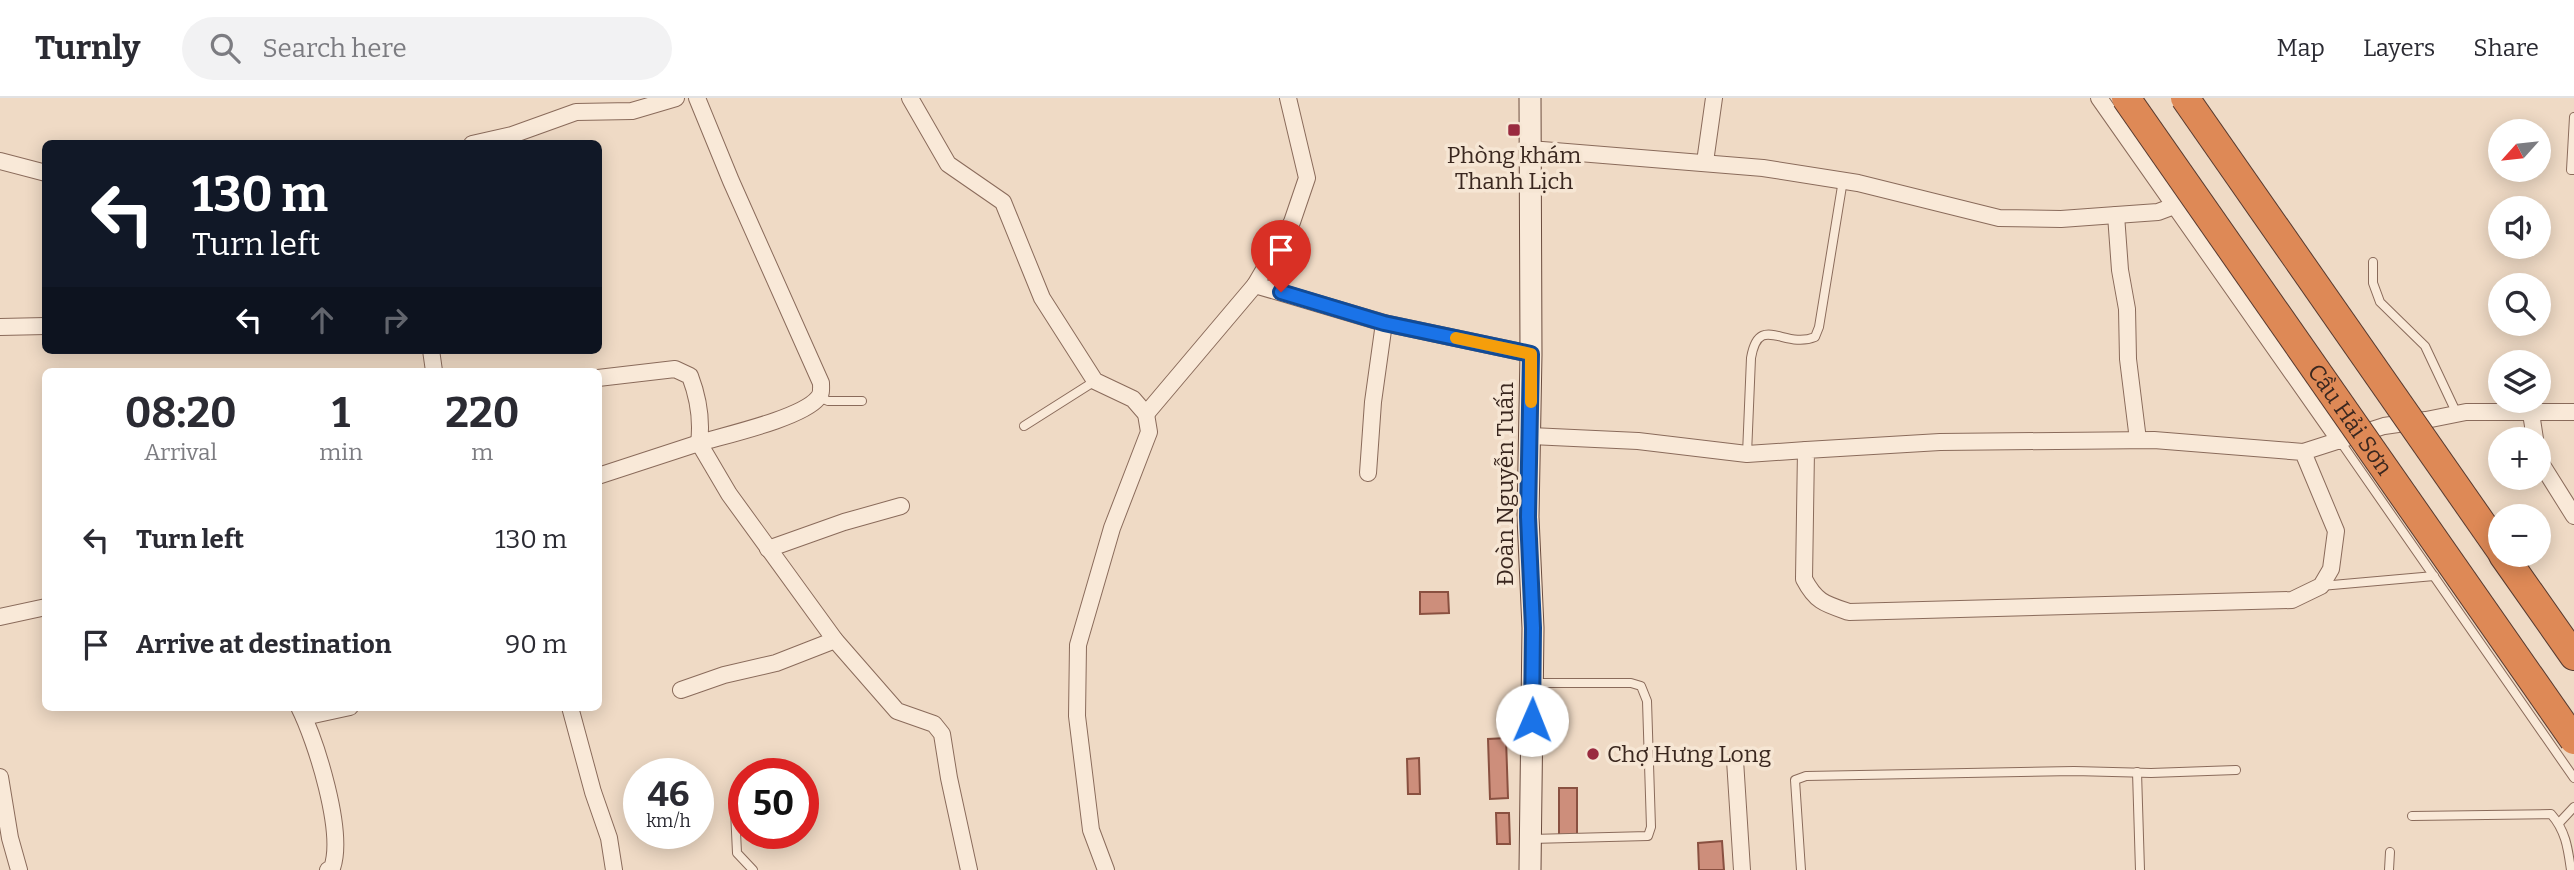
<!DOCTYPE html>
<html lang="en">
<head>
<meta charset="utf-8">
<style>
	body { margin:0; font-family:Bitter,serif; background:#f2f2f3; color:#2b2b33; height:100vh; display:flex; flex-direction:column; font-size:26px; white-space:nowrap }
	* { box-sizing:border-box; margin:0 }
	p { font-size:23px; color:#7c7c81 }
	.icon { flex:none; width:38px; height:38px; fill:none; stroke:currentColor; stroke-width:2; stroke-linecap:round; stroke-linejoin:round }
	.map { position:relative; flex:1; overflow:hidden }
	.side { position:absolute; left:42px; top:270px; width:560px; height:343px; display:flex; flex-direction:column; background:#fff; border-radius:10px; box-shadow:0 4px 18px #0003 }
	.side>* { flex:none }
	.hud { position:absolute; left:42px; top:42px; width:560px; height:214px; border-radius:10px; box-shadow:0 4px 18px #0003; background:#111827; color:#fff; overflow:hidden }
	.needle { width:46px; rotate:243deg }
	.fabs { position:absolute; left:2488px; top:21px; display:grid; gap:14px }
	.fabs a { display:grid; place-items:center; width:63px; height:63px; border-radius:50%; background:#fff; box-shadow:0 4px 18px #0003; font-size:35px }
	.speed { position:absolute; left:623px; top:660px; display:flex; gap:14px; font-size:35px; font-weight:700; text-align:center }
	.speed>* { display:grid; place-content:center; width:91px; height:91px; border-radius:50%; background:#fff; box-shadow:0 4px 18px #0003; line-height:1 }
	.speed small { font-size:18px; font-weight:400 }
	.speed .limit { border:10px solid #d22; background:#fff; color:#111 }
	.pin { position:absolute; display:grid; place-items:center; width:60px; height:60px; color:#fff; margin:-72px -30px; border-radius:50% 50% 50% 0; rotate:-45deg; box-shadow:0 0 7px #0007 }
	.pin .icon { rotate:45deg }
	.me { position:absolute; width:77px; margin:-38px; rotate:1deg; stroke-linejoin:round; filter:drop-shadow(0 0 5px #0008) }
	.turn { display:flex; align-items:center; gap:24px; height:147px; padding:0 35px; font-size:32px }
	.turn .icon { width:91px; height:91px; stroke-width:2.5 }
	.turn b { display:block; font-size:49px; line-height:60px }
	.lanes { display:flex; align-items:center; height:66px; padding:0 35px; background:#0003; justify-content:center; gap:35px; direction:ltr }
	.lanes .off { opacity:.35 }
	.eta { display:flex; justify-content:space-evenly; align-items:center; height:119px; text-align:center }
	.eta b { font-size:42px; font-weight:700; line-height:49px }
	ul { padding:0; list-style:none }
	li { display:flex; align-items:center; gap:21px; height:105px; padding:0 35px }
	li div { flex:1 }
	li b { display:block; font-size:26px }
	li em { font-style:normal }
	header { display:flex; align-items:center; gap:42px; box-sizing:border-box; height:98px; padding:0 35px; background:#fff; border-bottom:2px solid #e1e1e2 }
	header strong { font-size:33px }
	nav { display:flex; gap:38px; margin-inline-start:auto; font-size:24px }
	.search { width:490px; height:63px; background:#f2f2f3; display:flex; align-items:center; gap:18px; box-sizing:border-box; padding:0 24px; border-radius:38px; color:#7c7c81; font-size:26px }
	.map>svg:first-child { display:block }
</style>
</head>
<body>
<header>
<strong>Turnly</strong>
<div class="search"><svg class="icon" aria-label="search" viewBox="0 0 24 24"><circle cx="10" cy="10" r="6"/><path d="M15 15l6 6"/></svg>Search here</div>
<nav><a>Map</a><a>Layers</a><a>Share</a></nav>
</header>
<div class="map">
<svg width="2574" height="772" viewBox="0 0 2574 772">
	<rect width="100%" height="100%" fill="#efdac5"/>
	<g fill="#cd8e7b" stroke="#895040" stroke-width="2">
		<path d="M1420,494H1448L1449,515L1420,516Z"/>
		<path d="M1506,640L1508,700L1490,701L1488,641Z"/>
		<path d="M1419,660L1420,696H1408L1407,661Z"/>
		<rect x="1559" y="690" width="18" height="47"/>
		<path d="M1496,715H1509L1510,746H1497Z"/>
		<path d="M1722,743L1724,772H1699L1698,745Z"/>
	</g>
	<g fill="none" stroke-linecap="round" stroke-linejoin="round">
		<defs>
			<g id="service">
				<path d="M2574,19L2571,72H2574"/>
				<path d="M2373,164V185L2380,204L2425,248L2457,316"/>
				<path d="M819,299L828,303H862"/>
				<path d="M1024,328L1095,283"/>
				<path d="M2340,343L2574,680"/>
				<path d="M1747,356L1751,260C1759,214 1784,252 1815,239L1819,229L1843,82"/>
				<path d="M2321,488L2434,478"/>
				<path d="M2137,674L2140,772"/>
				<path d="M735,712L737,755L753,772"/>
				<path d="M2412,718L2551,716C2566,733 2568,751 2571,772"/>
				<path d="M2559,725L2574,709"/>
				<path d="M1531,741L1648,738L1651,729L1647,603L1641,588L1631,585H1532"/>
				<path d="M1801,772L1795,682L1806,678L2074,673L2151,675L2236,672"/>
				<path d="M2389,772L2390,754"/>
			</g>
			<g id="minor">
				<path d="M910,0L948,66L1003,104L1042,200L1095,283L1133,301L1146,316L1149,334L1112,430L1078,547L1077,618L1091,732L1106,772"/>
				<path d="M2099,0L2340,343"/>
				<path d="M472,46L512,37L576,14L632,13L676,0"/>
				<path d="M1530,51L1763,70L1858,85L1999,120L2061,121L2116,117L2158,114L2174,108"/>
				<path d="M0,63L46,75"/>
				<path d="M1705,64L1714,0"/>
				<path d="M2116,117L2120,172L2127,211L2128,261L2138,342"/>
				<path d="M1255,187L1292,124L1307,80L1288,0"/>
				<path d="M0,229L46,228"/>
				<path d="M431,252L434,273"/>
				<path d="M598,280L675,271L690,278C698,299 702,322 699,345C726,337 802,320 818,300C822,296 821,290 821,285L731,83L697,0"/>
				<path d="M2531,315L2535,341"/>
				<path d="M1146,316L1255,187L1384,225L1531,256"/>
				<path d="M1531,338L1638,343L1747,356L1806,352"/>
				<path d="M2303,354L2336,433L2331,471L2321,488L2292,502L1849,514C1825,506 1816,504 1804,481L1806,352L1940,344L2154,342L2303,354L2384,328L2426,322L2466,314H2574"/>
				<path d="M2539,358L2542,367L2574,418"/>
				<path d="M1368,375L1373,304L1384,225"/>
				<path d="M598,378L699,345L729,396L835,542L897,613L934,626L942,636L949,680L969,772"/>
				<path d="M768,451L844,424L901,408"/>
				<path d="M0,519L46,509"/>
				<path d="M681,592L724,577L776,565L835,542"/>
				<path d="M299,609C316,643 345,734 332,770L328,772"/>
				<path d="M570,609L593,694L609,740L614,772"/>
				<path d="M304,619L350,609"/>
				<path d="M1735,662L1742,772"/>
				<path d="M0,679L10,740L19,772"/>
			</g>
			<path id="secondary" d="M1530,0L1531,256L1528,419L1533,530L1530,772"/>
			<path id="motorway" d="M2503,457L2574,558"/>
		</defs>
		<use href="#service" stroke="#8a6b5b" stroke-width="10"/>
		<use href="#minor" stroke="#8a6b5b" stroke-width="18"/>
		<use href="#secondary" stroke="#6b4c3e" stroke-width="23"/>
		<use href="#motorway" stroke="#573a2f" stroke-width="30"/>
		<use href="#service" stroke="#f9e9d8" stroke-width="8"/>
		<use href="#minor" stroke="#f9e9d8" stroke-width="16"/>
		<use href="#secondary" stroke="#f9e9d8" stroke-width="21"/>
		<use href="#motorway" stroke="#de8956" stroke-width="28"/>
		<defs>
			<g id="motorway-bridge">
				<path id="s1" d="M2126,0L2574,642"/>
				<path d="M2185,0L2501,453"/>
			</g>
		</defs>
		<use href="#motorway-bridge" stroke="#573a2f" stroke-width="30" stroke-linecap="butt"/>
		<use href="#motorway-bridge" stroke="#de8956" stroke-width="28"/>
	</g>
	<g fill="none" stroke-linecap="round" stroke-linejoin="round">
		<defs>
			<path id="route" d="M1281,194L1384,225L1531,256L1528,419L1533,530L1532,622"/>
		</defs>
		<use href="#route" stroke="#114b97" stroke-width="18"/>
		<use href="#route" stroke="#1a73e8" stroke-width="12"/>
		<path stroke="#f59e0b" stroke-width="12" d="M1456,240L1531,256V304"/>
	</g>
	<g fill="#992a3f" stroke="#f6e6d4" stroke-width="2.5">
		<rect x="1507" y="25" width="14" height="14" rx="3.5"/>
		<circle cx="1593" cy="656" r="7"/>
	</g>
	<g text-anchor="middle" stroke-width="7" stroke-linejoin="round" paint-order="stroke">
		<g font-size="23" fill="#3a271f" stroke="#f6e6d4">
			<text x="1514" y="65">Phòng khám<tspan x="1514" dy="26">Thanh Lịch</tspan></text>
			<text x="1607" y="664" text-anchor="start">Chợ Hưng Long</text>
		</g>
		<g font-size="23" fill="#3a271f" stroke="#f6e6d4">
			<text dy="8" stroke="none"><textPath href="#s1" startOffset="392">Cầu Hải Sơn</textPath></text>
			<text transform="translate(1505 386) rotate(-90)" y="8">Đoàn Nguyễn Tuấn</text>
		</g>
	</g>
</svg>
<div class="fabs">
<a><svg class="needle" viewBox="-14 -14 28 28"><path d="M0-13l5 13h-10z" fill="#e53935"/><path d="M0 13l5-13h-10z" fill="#7c7c81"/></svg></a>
<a><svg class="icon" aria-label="sound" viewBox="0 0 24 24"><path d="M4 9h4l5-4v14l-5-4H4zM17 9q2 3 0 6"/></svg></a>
<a><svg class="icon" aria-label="search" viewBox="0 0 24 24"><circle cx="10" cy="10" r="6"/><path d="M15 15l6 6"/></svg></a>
<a><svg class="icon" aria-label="layers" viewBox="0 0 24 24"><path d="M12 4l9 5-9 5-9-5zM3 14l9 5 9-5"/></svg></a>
<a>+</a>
<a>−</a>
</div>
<div class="speed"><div>46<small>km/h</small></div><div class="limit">50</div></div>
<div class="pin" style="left:1281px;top:194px;background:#d93025"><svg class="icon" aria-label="arrive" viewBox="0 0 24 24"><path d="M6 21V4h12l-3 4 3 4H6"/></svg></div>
<svg class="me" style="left:1532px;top:622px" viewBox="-20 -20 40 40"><circle r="19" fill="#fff"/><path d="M0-13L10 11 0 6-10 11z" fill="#1a73e8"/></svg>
<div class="hud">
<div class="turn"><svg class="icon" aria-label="left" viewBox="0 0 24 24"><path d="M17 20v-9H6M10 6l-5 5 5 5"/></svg><div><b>130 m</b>Turn left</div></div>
<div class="lanes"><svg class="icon" aria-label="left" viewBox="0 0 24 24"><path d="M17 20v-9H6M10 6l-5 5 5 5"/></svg><svg class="icon off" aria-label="ahead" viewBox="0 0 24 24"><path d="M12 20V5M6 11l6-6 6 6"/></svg><svg class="icon off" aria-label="right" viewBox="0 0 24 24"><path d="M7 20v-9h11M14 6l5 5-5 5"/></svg></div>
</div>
<section class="side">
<div class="eta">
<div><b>08:20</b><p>Arrival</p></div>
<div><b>1</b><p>min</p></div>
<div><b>220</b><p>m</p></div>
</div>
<ul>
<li><svg class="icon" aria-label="left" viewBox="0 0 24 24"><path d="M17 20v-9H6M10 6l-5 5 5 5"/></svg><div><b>Turn left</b></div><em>130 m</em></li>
<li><svg class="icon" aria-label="arrive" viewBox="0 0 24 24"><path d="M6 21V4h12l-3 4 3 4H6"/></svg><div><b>Arrive at destination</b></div><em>90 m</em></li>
</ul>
</section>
</div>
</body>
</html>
